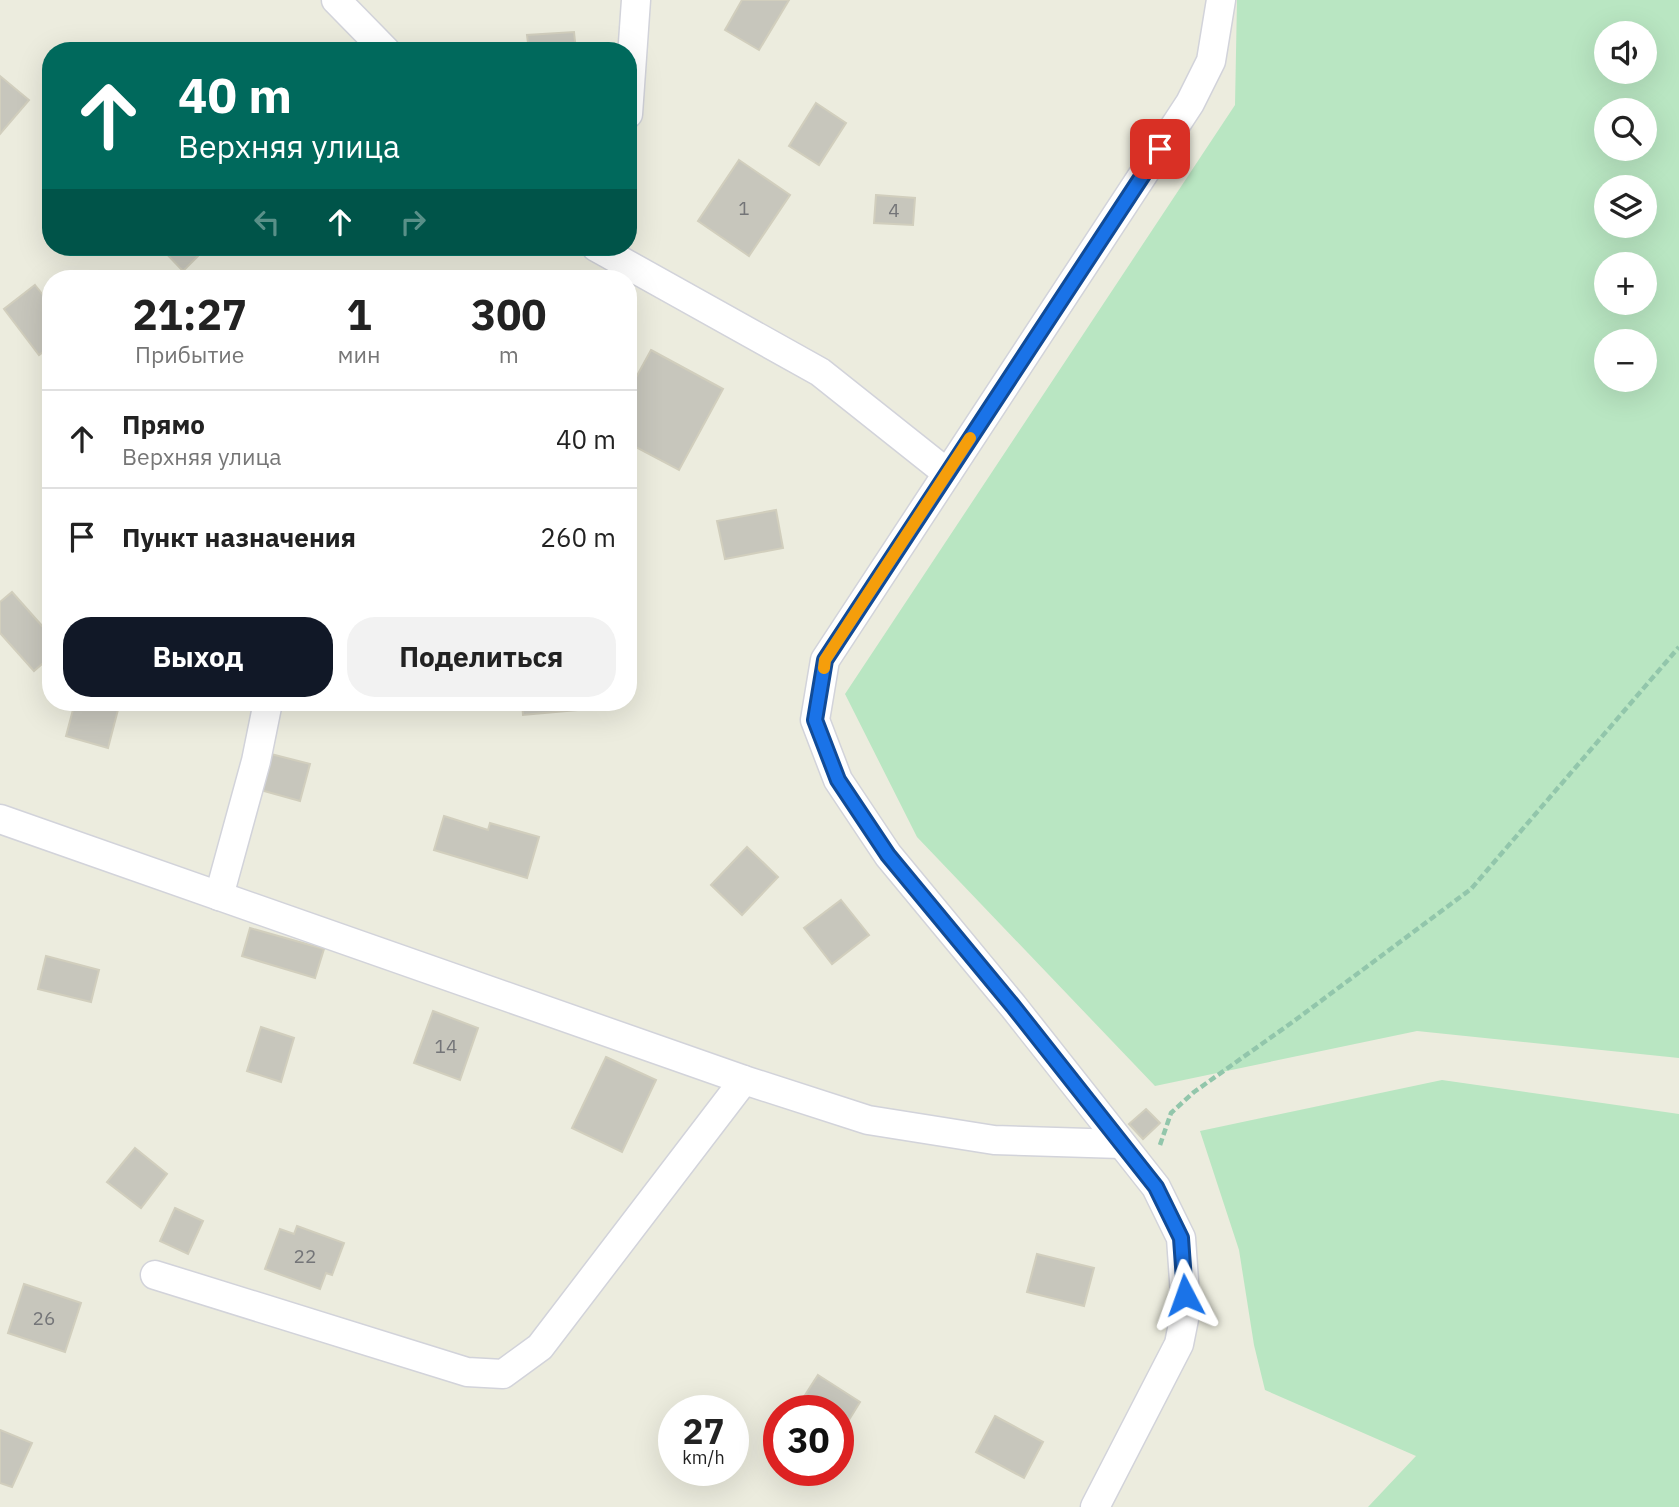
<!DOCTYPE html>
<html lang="ru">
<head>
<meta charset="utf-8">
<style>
	body { margin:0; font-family:"IBM Plex Sans",sans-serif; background:#f2f2f2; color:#222; height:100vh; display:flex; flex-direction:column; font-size:26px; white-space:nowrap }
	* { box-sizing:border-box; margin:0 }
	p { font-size:23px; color:#767676 }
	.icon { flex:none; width:38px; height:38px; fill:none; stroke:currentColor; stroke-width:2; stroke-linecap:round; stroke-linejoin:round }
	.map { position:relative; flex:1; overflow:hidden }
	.details { position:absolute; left:42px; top:270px; width:595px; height:441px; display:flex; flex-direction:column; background:#fff; border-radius:28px; box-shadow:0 7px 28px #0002 }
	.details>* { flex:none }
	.banner { position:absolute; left:42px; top:42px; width:595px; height:214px; border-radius:28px; box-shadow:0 7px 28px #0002; background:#00695c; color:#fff; overflow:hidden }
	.buttons { position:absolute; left:1594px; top:21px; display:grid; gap:14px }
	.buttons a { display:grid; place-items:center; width:63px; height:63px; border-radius:50%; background:#fff; box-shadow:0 7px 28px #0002; font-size:35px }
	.speed { position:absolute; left:658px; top:1395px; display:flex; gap:14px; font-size:35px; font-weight:700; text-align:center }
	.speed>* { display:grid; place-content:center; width:91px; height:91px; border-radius:50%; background:#fff; box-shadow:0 7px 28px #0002; line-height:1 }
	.speed small { font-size:18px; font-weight:400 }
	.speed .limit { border:10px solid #d22; background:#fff; color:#111 }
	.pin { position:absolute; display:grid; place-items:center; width:60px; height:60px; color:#fff; margin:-30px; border-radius:14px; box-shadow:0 4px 10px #0006 }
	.me { position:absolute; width:77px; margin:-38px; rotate:356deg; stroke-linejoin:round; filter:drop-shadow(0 0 5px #0008) }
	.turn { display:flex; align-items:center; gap:24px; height:147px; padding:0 21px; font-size:32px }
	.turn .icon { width:91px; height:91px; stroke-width:2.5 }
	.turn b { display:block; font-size:49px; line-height:60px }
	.lanes { display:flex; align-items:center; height:66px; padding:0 21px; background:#0003; justify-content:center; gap:35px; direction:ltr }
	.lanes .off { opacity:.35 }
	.eta { display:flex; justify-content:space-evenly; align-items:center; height:119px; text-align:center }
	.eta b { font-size:42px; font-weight:700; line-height:49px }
	.action { display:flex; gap:14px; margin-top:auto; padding:14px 21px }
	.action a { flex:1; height:80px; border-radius:28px; background:#111827; color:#fff; font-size:28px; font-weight:700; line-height:80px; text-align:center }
	.action a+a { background:#f2f2f2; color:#222 }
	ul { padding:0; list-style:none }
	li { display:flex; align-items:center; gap:21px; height:98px; padding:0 21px; border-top:2px solid #e0e0e0 }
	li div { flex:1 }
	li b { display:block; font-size:26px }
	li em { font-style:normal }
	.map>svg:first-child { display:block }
</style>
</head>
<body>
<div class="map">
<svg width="1679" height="1507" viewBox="0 0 1679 1507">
	<rect width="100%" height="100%" fill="#ececde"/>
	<g fill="#b9e6c2" fill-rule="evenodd">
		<path d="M1237,0H1679V1058L1417,1031L1155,1086L917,837L845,694L1235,105ZM1606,33H1645V72H1606ZM1606,110H1645V149H1606ZM1606,187H1645V226H1606ZM1606,264H1645V303H1606ZM1606,341H1645V380H1606Z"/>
		<path d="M1442,1080L1679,1114V1507H1368L1416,1456L1265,1390L1254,1345L1239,1250L1200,1131Z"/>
	</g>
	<g fill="#c7c6bc" stroke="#d1cebd" stroke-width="2">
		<path d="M742,0H789L759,50L725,30Z"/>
		<path d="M574,32L576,51H529L527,35Z"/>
		<path d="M0,76L29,100L0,134Z"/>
		<path d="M816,103L846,123L819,165L789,146Z"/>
		<path d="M739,160L790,195L749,256L698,221Z"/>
		<path d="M876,195L915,198L913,225L874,223Z"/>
		<path d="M160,247H207L183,271Z"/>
		<path d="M35,285L51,305V346L39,355L4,309Z"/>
		<path d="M651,350L723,389L679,470L628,443V392Z"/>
		<path d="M776,510L783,548L725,559L717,521Z"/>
		<path d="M12,592L51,636V656L34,671L0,633V602Z"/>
		<path d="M75,702H120L108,748L66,736Z"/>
		<path d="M522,702H576L577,710L523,715Z"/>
		<path d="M267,753L310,764L300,801L257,789Z"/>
		<path d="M444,816L488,830L490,823L539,837L527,878L434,850Z"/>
		<path d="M747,847L778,877L742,915L711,885Z"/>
		<path d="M841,900L869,935L832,964L804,928Z"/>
		<path d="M250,928L324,949L315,978L242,956Z"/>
		<path d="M46,956L99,970L91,1002L38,989Z"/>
		<path d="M433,1011L478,1028L460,1080L414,1063Z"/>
		<path d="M261,1027L294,1038L281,1082L247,1071Z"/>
		<path d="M606,1057L656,1080L622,1152L572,1128Z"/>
		<path d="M1146,1109L1160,1123L1143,1139L1129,1124Z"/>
		<path d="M135,1148L167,1174L141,1208L107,1182Z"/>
		<path d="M175,1208L203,1221L188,1254L160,1241Z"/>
		<path d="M297,1226L344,1243L332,1275L326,1273L320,1289L265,1269L280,1229L294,1234Z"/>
		<path d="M1037,1254L1094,1268L1084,1306L1027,1292Z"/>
		<path d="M24,1284L81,1303L65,1352L8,1333Z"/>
		<path d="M818,1375L860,1402L842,1431L838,1428V1410H811L800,1403Z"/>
		<path d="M995,1416L1043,1442L1024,1478L976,1452Z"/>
		<path d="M0,1430L32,1443L12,1487L0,1483Z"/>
	</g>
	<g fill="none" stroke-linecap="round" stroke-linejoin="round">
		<defs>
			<g id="minor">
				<path d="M336,0L386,51"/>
				<path d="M628,114L636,0"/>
				<path d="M596,247L820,372L947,473"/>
				<path d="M0,819L744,1080L868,1120L994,1140L1121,1144"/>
				<path d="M219,896L256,761L268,702"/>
				<path d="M155,1275L467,1372L503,1374L540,1347L744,1080"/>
				<path d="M1095,1507L1179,1344L1186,1309L1181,1238L1156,1187L1013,1006L888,855L838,780L815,720L825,660L1190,103L1211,61L1221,0"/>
			</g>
		</defs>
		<use href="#minor" stroke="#d2d3da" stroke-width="31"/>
		<path stroke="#92c6ab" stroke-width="4.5" stroke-dasharray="7 3.5" stroke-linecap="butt" d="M1160,1145L1171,1113L1194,1092L1294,1021L1471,889L1679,647"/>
		<use href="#minor" stroke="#fff" stroke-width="28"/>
	</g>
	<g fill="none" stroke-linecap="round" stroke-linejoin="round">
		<defs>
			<path id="route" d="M1160,149L825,660L815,720L838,780L888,855L1013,1006L1156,1187L1181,1238L1185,1295"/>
		</defs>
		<use href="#route" stroke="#114b97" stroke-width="18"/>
		<use href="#route" stroke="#1a73e8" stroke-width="12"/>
		<path stroke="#f59e0b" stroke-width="12" d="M824,668L825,660L970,438"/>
	</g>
	<g text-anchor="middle" stroke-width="7" stroke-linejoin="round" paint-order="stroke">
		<g font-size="19" fill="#747578">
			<text x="744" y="215">1</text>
			<text x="894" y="217">4</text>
			<text x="446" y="1053">14</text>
			<text x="305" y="1263">22</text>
			<text x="44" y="1325">26</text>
		</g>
	</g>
</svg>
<div class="buttons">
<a><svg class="icon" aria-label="sound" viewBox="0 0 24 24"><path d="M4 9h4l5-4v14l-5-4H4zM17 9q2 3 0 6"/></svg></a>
<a><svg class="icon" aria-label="search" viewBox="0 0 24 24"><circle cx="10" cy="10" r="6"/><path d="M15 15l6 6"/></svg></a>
<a><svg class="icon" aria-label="layers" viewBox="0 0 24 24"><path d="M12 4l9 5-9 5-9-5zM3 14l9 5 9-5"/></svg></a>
<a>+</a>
<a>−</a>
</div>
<div class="speed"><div>27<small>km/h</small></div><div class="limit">30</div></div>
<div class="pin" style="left:1160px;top:149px;background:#d93025"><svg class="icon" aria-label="arrive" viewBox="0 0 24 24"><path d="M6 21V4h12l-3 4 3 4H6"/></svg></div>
<svg class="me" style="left:1185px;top:1295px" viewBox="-20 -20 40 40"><path d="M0-17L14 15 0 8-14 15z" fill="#1a73e8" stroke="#fff" stroke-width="4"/></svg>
<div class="banner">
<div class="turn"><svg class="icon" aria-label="ahead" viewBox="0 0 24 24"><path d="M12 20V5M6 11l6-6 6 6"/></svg><div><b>40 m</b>Верхняя улица</div></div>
<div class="lanes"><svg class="icon off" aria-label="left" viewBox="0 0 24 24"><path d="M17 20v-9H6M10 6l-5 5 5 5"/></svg><svg class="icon" aria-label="ahead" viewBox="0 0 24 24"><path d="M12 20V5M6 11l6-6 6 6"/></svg><svg class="icon off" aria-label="right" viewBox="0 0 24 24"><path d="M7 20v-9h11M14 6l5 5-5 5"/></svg></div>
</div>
<section class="details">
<div class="eta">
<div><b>21:27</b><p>Прибытие</p></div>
<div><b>1</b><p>мин</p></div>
<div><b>300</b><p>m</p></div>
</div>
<ul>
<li><svg class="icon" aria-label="ahead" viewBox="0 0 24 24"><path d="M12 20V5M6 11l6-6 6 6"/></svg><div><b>Прямо</b><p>Верхняя улица</p></div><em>40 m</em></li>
<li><svg class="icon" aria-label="arrive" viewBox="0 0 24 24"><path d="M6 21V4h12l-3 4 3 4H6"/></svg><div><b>Пункт назначения</b></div><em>260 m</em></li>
</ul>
<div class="action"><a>Выход</a><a>Поделиться</a></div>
</section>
</div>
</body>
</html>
